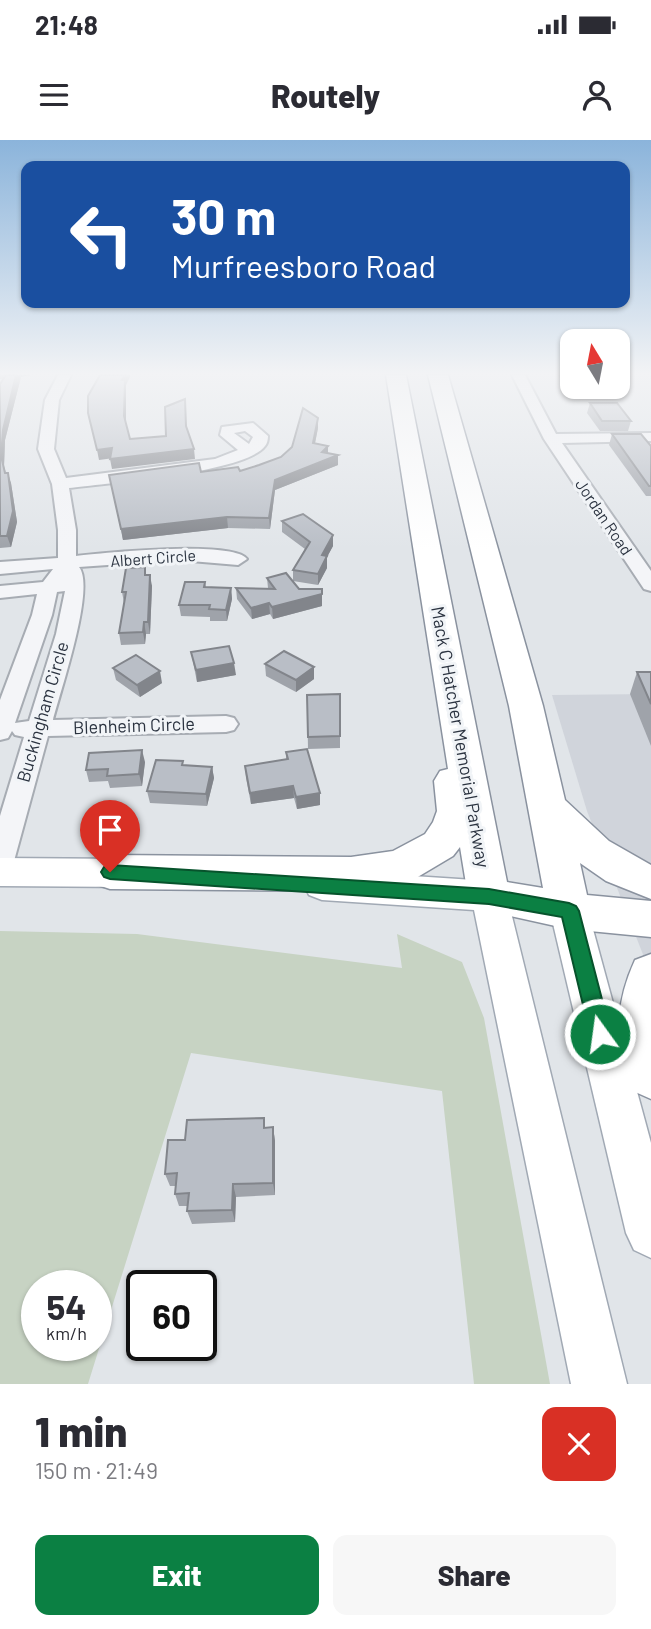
<!DOCTYPE html>
<html lang="en">
<head>
<meta charset="utf-8">
<style>
	body { margin:0; font-family:Barlow,sans-serif; background:#f7f7f7; color:#2b2b33; height:100vh; display:flex; flex-direction:column; font-size:26px; white-space:nowrap }
	* { box-sizing:border-box; margin:0 }
	p { font-size:23px; color:#7c7c81 }
	.icon { flex:none; width:38px; height:38px; fill:none; stroke:currentColor; stroke-width:2; stroke-linecap:round; stroke-linejoin:round }
	.map { position:relative; height:1244px; overflow:hidden }
	.side { display:flex; flex-direction:column; background:#fff; flex:1 }
	.side>* { flex:none }
	.top-card { position:absolute; left:21px; top:21px; width:609px; height:147px; border-radius:14px; box-shadow:0 2px 5px #0004; background:#1a4fa0; color:#fff; overflow:hidden }
	.needle { width:46px; rotate:350deg }
	.tools { position:absolute; left:560px; top:189px; display:grid; gap:14px }
	.tools a { display:grid; place-items:center; width:70px; height:70px; border-radius:14px; background:#fff; box-shadow:0 2px 5px #0004; font-size:35px }
	.speed { position:absolute; left:21px; top:1130px; display:flex; gap:14px; font-size:35px; font-weight:700; text-align:center }
	.speed>* { display:grid; place-content:center; width:91px; height:91px; border-radius:50%; background:#fff; box-shadow:0 2px 5px #0004; line-height:1 }
	.speed small { font-size:18px; font-weight:400 }
	.speed .limit { border:4px solid #111; border-radius:10px; background:#fff; color:#111 }
	.pin { position:absolute; display:grid; place-items:center; width:60px; height:60px; color:#fff; margin:-72px -30px; border-radius:50% 50% 50% 0; rotate:-45deg; box-shadow:0 0 7px #0007 }
	.pin .icon { rotate:45deg }
	.me { position:absolute; width:77px; margin:-38px; rotate:346deg; stroke-linejoin:round; filter:drop-shadow(0 0 5px #0008) }
	.turn { display:flex; align-items:center; gap:24px; height:147px; padding:0 35px; font-size:32px }
	.turn .icon { width:91px; height:91px; stroke-width:2.5 }
	.turn b { display:block; font-size:49px; line-height:60px }
	.round { display:grid; place-items:center; flex:none; width:74px; height:74px; border-radius:14px; background:#f7f7f7 }
	.summary { display:flex; align-items:center; justify-content:space-between; height:119px; padding:0 35px }
	h1 { font-size:42px; font-weight:800; line-height:52px }
	.action { display:flex; gap:14px; margin-top:auto; padding:14px 35px }
	.action a { flex:1; height:80px; border-radius:14px; background:#0b8043; color:#fff; font-size:28px; font-weight:800; line-height:80px; text-align:center }
	.action a+a { background:#f7f7f7; color:#2b2b33 }
	.status { display:flex; justify-content:space-between; align-items:center; height:49px; padding:0 35px; background:#fff; direction:ltr }
	.status svg { height:19px; fill:currentColor }
	header { display:flex; justify-content:space-between; align-items:center; height:91px; padding:0 35px; background:#fff; font-size:32px; font-weight:800 }
	.map>svg:first-child { display:block }
</style>
</head>
<body>
<div class="status"><b>21:48</b><svg viewBox="0 0 49 12"><path d="M0 12V9h3v3zM5 12V6h3v6zM10 12V3h3v9zM15 12V0h3v12zM26 1h20v11H26zM47 4h2v5h-2z"/></svg></div>
<header><svg class="icon" aria-label="menu" viewBox="0 0 24 24"><path d="M4 6h16M4 12h16M4 18h16"/></svg>Routely<svg class="icon" aria-label="person" viewBox="0 0 24 24"><circle cx="12" cy="8" r="4"/><path d="M4 21q1-7 8-7t8 7"/></svg></header>
<div class="map">
<svg width="651" height="1244" viewBox="0 0 651 1244">
	<rect width="100%" height="100%" fill="#e1e5e9"/>
	<path fill="#d0d4db" d="M651,554V835L587,671L552,555Z"/>
	<path fill="#c7d3c3" fill-rule="evenodd" d="M0,791L137,794L402,828L397,794L462,822L484,878L550,1244H474L442,951L191,913L88,1244H0ZM37,1146H96V1206H37Z"/>
	<g fill="none" stroke-linecap="round" stroke-linejoin="round">
		<defs>
			<g id="minor">
				<path d="M58,235H71L59,260L54,309L66,338L215,319L238,310L220,295L222,287L253,283L268,296C268,299 267,304 265,306C245,333 106,343 69,348L76,390V416C104,413 232,400 247,419L238,425L179,420L79,427C96,447 60,552 53,580L226,576L234,578L238,584L234,590L226,592L48,596L14,721L10,729L0,732V676L24,597L15,595L12,591L8,598L0,600V560L32,475L37,454L0,458V446L43,442L53,429L0,434V422L58,418V390L52,344L38,309L45,260ZM245,291L253,297L249,304L234,293ZM65,451L56,494L29,581L15,583L52,475L57,452Z"/>
				<path d="M512,235H525L556,294L651,293V301L562,303L651,431V451L644,449L544,299Z"/>
			</g>
			<g id="major">
				<path d="M0,718L131,719L144,723L149,733L144,743L131,747L0,746Z"/>
				<path d="M322,730L489,741L502,745L507,756L627,1244H571L474,770L322,760L309,755L304,745L309,735Z"/>
				<path d="M569,756L582,760L588,771L651,1003V1118L634,1110L626,1093L550,771L556,760Z"/>
			</g>
			<g id="highway">
				<path d="M386,235H406L507,742L543,748L509,566L428,235H448L543,566L565,660L609,701L651,725V759L606,741L580,723L587,755L651,761V797L569,789L474,768L468,756L460,707L453,716L416,738L351,751L110,749L95,744L89,732L95,720L110,715L351,717L393,711L425,694L433,682L437,671L434,641L440,631L448,629Z"/>
				<path d="M651,814V959L633,951C614,905 614,866 635,820Z"/>
			</g>
		</defs>
		<use href="#minor" stroke="#a7acb3" stroke-width="4"/>
		<use href="#major" stroke="#a1a9b4" stroke-width="3"/>
		<use href="#highway" stroke="#8a929f" stroke-width="3"/>
		<use href="#minor" fill="#f4f5f8" fill-rule="evenodd"/>
		<use href="#major" fill="#fff" fill-rule="evenodd"/>
		<use href="#highway" fill="#fff" fill-rule="evenodd"/>
	</g>
	<g fill="#9fa3aa">
		<path d="M0,235H30L21,237L5,300L4,326L6,333L11,343L17,382L11,407L0,408V244L4,239H0Z"/>
		<path d="M558,235H572L568,250Z"/>
		<path d="M590,263L631,281L628,291H600L587,273Z"/>
		<path d="M318,288L315,303L328,313L338,325L275,350L270,389L228,388L123,400L109,335L240,331L259,325L281,317Z"/>
		<path d="M612,294L651,306V356H646L609,305Z"/>
		<path d="M282,381L333,395V406L327,417V428L318,445L293,441V430L305,409L282,392Z"/>
		<path d="M146,435L152,446L150,494H146L145,504L121,505L119,493L124,463L122,452Z"/>
		<path d="M267,438L299,449L322,466L273,479L270,474L252,479L237,459L236,448H268Z"/>
		<path d="M205,442L206,447L231,448L232,459L227,481H210V477L181,476L179,465Z"/>
		<path d="M191,512L236,535L197,542Z"/>
		<path d="M265,524L314,539L296,552L266,536Z"/>
		<path d="M113,528L162,543L140,557L116,540Z"/>
		<path d="M637,532H651V606L630,554Z"/>
		<path d="M340,554V608L308,609L307,555Z"/>
		<path d="M286,612L320,665L297,669L294,658L251,664L246,638L245,626L286,620Z"/>
		<path d="M145,622L142,646L110,648L108,641L89,642L86,630Z"/>
		<path d="M184,625L212,627L214,638L207,666L150,663L147,651Z"/>
		<path d="M273,987L275,1001V1055L236,1057L235,1082L192,1084L187,1071L188,1066H179L175,1054V1046H170L165,1034L185,1000Z"/>
	</g>
	<g fill="#82858b">
		<path d="M16,235H30L21,237L5,300L4,326L1,316L3,290Z"/>
		<path d="M124,235H130V237L126,245V286L124,276L122,240Z"/>
		<path d="M570,240H572V247H591L568,250Z"/>
		<path d="M318,278V288L313,313V303Z"/>
		<path d="M328,306V316L338,315V325L275,350L270,389L269,378L275,340L322,312Z"/>
		<path d="M112,308L114,318L99,320L97,310Z"/>
		<path d="M194,309L195,319L112,329L110,319Z"/>
		<path d="M8,333L11,343L17,382L11,407L7,396Z"/>
		<path d="M227,377L228,388L123,400L121,389Z"/>
		<path d="M333,395V406L327,417V428L318,445V434L322,415Z"/>
		<path d="M150,435L152,446L150,494L148,482Z"/>
		<path d="M231,448L232,459L227,481L226,470Z"/>
		<path d="M322,454V466L273,479L272,467Z"/>
		<path d="M269,463L270,474L252,479L251,468Z"/>
		<path d="M144,482L146,494L145,504L143,492Z"/>
		<path d="M234,523L236,535L197,542L196,530Z"/>
		<path d="M314,527V539L296,552V540Z"/>
		<path d="M160,531L162,543L140,557L137,545Z"/>
		<path d="M142,610L145,622L142,646L139,634Z"/>
		<path d="M212,627L214,638L207,666L206,654Z"/>
		<path d="M293,646L294,658L251,664L250,653Z"/>
		<path d="M320,653V665L297,669L296,657Z"/>
		<path d="M273,987L275,1001V1055L273,1043Z"/>
		<path d="M233,1044L236,1057L235,1082L232,1070Z"/>
	</g>
	<g fill="#b9bec6" stroke="#82858b" stroke-width="2">
		<path d="M6,235H16L3,290L1,316L5,333H8L13,371L7,396H0V244Z"/>
		<path d="M100,235H125L122,240H125L124,276L130,299L166,296L165,267L185,259L186,286L194,309L110,319L112,308L97,310L88,273V256Z"/>
		<path d="M566,235H572V240H570Z"/>
		<path d="M590,263H617L631,281H602Z"/>
		<path d="M303,268L318,278L313,303L328,306L322,312L338,315L275,340L269,378L227,377L121,389L109,335L199,323L201,332L238,327L240,331L259,325L281,317L292,307Z"/>
		<path d="M612,294H641L651,306V346H649Z"/>
		<path d="M303,374L333,395L322,415L327,416L318,434L293,430L310,402L282,381Z"/>
		<path d="M145,427V435H150L148,482H144L143,492L119,493L126,452H122L126,428Z"/>
		<path d="M286,433L299,449H322V454L272,467L269,463L251,468L236,448L275,449L267,438Z"/>
		<path d="M185,442H205L204,447L231,448L226,470L209,469L210,465H179Z"/>
		<path d="M229,506L234,523L196,530L191,512Z"/>
		<path d="M284,511L314,527L296,540L265,524Z"/>
		<path d="M136,515L160,531L137,545L113,528Z"/>
		<path d="M637,532H651V564Z"/>
		<path d="M340,554V596L308,597L307,555Z"/>
		<path d="M307,609L320,653L296,657L293,646L250,653L245,626L288,619L286,612Z"/>
		<path d="M142,610L139,634L107,636L108,629L86,630L89,613Z"/>
		<path d="M156,620L183,621L182,625L212,627L206,654L147,651Z"/>
		<path d="M264,978V988L273,987V1043L233,1044L232,1070L187,1071L189,1053L175,1054L177,1033L165,1034L168,1000H185L187,980Z"/>
	</g>
	<linearGradient id="sky" x2="0" y2="1"><stop stop-color="#8bb4db"/><stop offset="0.57" stop-color="#f2f3f5"/><stop offset="1" stop-color="#f2f3f5" stop-opacity="0"/></linearGradient>
	<rect width="651" height="409" fill="url(#sky)"/>
	<path fill="#0b8043" stroke="#07532c" stroke-width="2" d="M110,725L489,749L569,763L576,766L579,771L611,894L608,901L600,904L593,901L590,894L562,777L489,764L110,739L104,737L101,732L104,727Z"/>
	<g text-anchor="middle" stroke-width="6" stroke-linejoin="round" paint-order="stroke">
		<g font-size="16" fill="#2b3340" stroke="#f1f4f7">
			<text transform="translate(604 377) rotate(56)" y="6">Jordan Road</text>
			<text transform="translate(153 418) rotate(-4)" y="6">Albert Circle</text>
		</g>
		<g font-size="18" fill="#2b3340" stroke="#f1f4f7">
			<text transform="translate(43 572) rotate(-74)" y="6">Buckingham Circle</text>
			<text transform="translate(134 586) rotate(-2)" y="6">Blenheim Circle</text>
			<text transform="translate(460 597) rotate(80)" y="6">Mack C Hatcher Memorial Parkway</text>
		</g>
	</g>
</svg>
<div class="tools">
<a><svg class="needle" viewBox="-14 -14 28 28"><path d="M0-13l5 13h-10z" fill="#e53935"/><path d="M0 13l5-13h-10z" fill="#7c7c81"/></svg></a>
</div>
<div class="speed"><div>54<small>km/h</small></div><div class="limit">60</div></div>
<div class="pin" style="left:110px;top:732px;background:#d93025"><svg class="icon" aria-label="arrive" viewBox="0 0 24 24"><path d="M6 21V4h12l-3 4 3 4H6"/></svg></div>
<svg class="me" style="left:600px;top:894px" viewBox="-20 -20 40 40"><circle r="17" fill="#0b8043" stroke="#fff" stroke-width="3"/><path d="M0-11L8 9 0 5-8 9z" fill="#fff"/></svg>
<div class="top-card">
<div class="turn"><svg class="icon" aria-label="left" viewBox="0 0 24 24"><path d="M17 20v-9H6M10 6l-5 5 5 5"/></svg><div><b>30 m</b>Murfreesboro Road</div></div>
</div>
</div>
<section class="side">
<div class="summary"><div><h1>1 min</h1><p>150 m · 21:49</p></div><a class="round" style="background:#d93025;color:#fff"><svg class="icon" aria-label="close" viewBox="0 0 24 24"><path d="M6 6l12 12M18 6L6 18"/></svg></a></div>
<div class="action"><a>Exit</a><a>Share</a></div>
</section>
</body>
</html>
